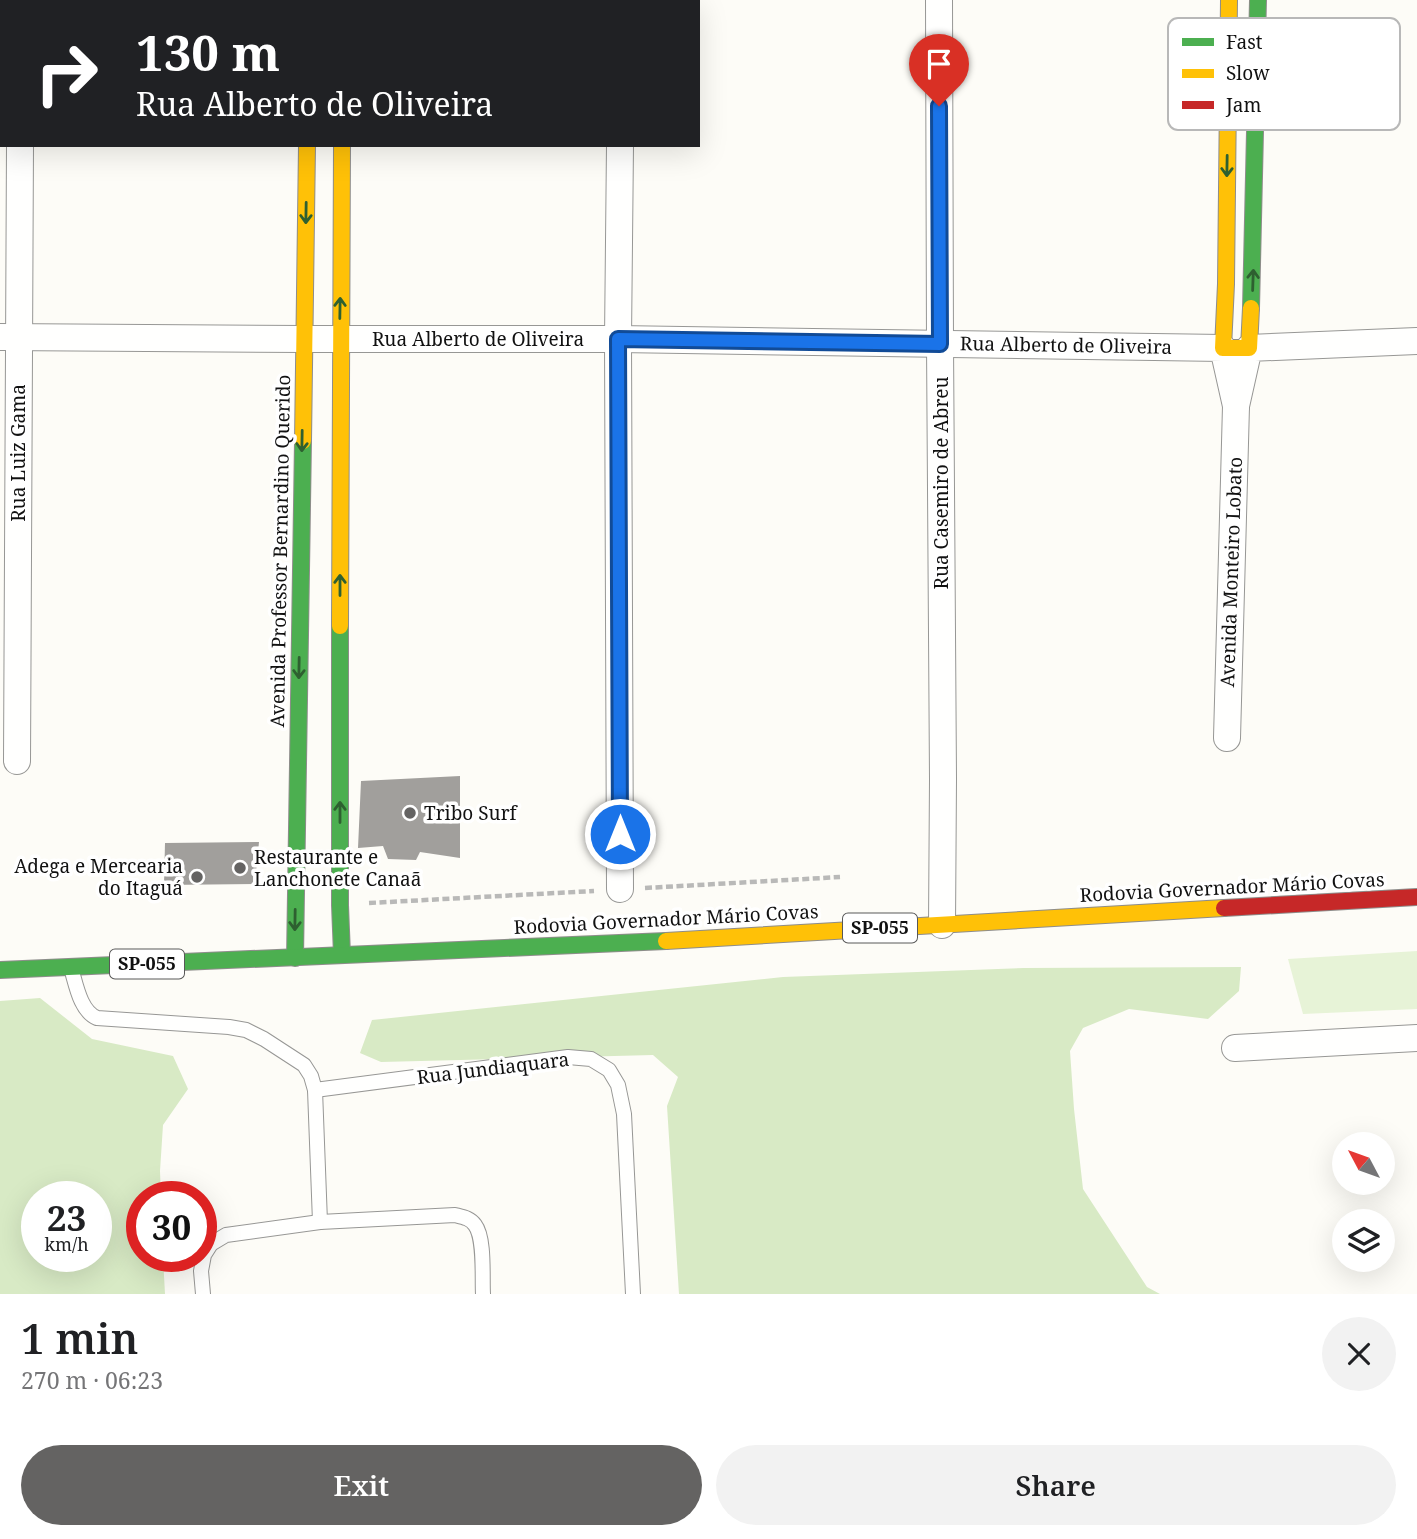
<!DOCTYPE html>
<html lang="en">
<head>
<meta charset="utf-8">
<style>
	body { margin:0; font-family:"Noto Serif",serif; background:#f2f2f2; color:#202124; height:100vh; display:flex; flex-direction:column; font-size:26px; white-space:nowrap }
	* { box-sizing:border-box; margin:0 }
	p { font-size:23px; color:#757577 }
	.icon { flex:none; width:38px; height:38px; fill:none; stroke:currentColor; stroke-width:2; stroke-linecap:round; stroke-linejoin:round }
	.map { position:relative; height:1294px; overflow:hidden }
	.sheet { display:flex; flex-direction:column; background:#fff; flex:1 }
	.sheet>* { flex:none }
	.top-card { position:absolute; left:0px; top:0px; width:700px; height:147px; box-shadow:0 7px 28px #0002; background:#202124; color:#fff; overflow:hidden }
	.needle { width:46px; rotate:311deg }
	.tools { position:absolute; left:1332px; top:1132px; display:grid; gap:14px }
	.tools a { display:grid; place-items:center; width:63px; height:63px; border-radius:50%; background:#fff; box-shadow:0 7px 28px #0002; font-size:35px }
	.speed { position:absolute; left:21px; top:1181px; display:flex; gap:14px; font-size:35px; font-weight:700; text-align:center }
	.speed>* { display:grid; place-content:center; width:91px; height:91px; border-radius:50%; background:#fff; box-shadow:0 7px 28px #0002; line-height:1 }
	.speed small { font-size:18px; font-weight:400 }
	.speed .limit { border:10px solid #d22; background:#fff; color:#111 }
	.pin { position:absolute; display:grid; place-items:center; width:60px; height:60px; color:#fff; margin:-72px -30px; border-radius:50% 50% 50% 0; rotate:-45deg; box-shadow:0 0 7px #0007 }
	.pin .icon { rotate:45deg }
	.me { position:absolute; width:77px; margin:-38px; rotate:0deg; stroke-linejoin:round; filter:drop-shadow(0 0 5px #0008) }
	.turn { display:flex; align-items:center; gap:24px; height:147px; padding:0 21px; font-size:32px }
	.turn .icon { width:91px; height:91px; stroke-width:2.5 }
	.turn b { display:block; font-size:49px; line-height:60px }
	.round { display:grid; place-items:center; flex:none; width:74px; height:74px; border-radius:37px; background:#f2f2f2 }
	.head { display:flex; align-items:center; justify-content:space-between; height:119px; padding:0 21px }
	h1 { font-size:42px; font-weight:600; line-height:52px }
	.cta { display:flex; gap:14px; margin-top:auto; padding:14px 21px }
	.cta a { flex:1; height:80px; border-radius:42px; background:#646362; color:#fff; font-size:28px; font-weight:600; line-height:80px; text-align:center }
	.cta a+a { background:#f2f2f2; color:#202124 }
	.map>svg:first-child { display:block }
</style>
</head>
<body>
<div class="map">
<svg width="1417" height="1294" viewBox="0 0 1417 1294">
	<rect width="100%" height="100%" fill="#fdfcf7"/>
	<path fill="#e7f3d7" d="M1417,951V1009L1303,1014L1288,959Z"/>
	<g fill="#d8eac5" fill-rule="evenodd">
		<path d="M1241,967L1239,991L1208,1019L1129,1009L1083,1028L1070,1051L1074,1109L1083,1189L1147,1287L1160,1294H679L667,1106L678,1077L653,1055L381,1062L360,1053L372,1020L783,977L1024,968Z"/>
		<path d="M40,998L92,1039L173,1056L188,1089L163,1125L160,1171L161,1197H142V1256L163,1257L165,1294H0V1001ZM37,1197H96V1256H37Z"/>
	</g>
	<g fill="#a19f9c">
		<path d="M460,776V858L420,852L416,860L388,859L383,846L358,848L361,781Z"/>
		<path d="M259,842L255,884L164,885L165,843Z"/>
	</g>
	<g fill="none" stroke-linecap="round" stroke-linejoin="round">
		<defs>
			<g id="lane">
				<path d="M71,968C76,984 80,1011 97,1018L229,1027L246,1030L264,1039L304,1065L311,1076L315,1090L320,1222"/>
				<path d="M315,1090L568,1057L591,1059L609,1070L618,1085L624,1114L633,1294"/>
				<path d="M203,1294L201,1271L204,1255L211,1244L226,1235L320,1222L455,1215C463,1217 470,1218 475,1225C485,1238 482,1277 483,1294"/>
			</g>
			<g id="street">
				<path d="M939,0L940,344L943,779L942,925"/>
				<path d="M21,2V0"/>
				<path d="M621,2V0"/>
				<path d="M620,145L618,339L620,889"/>
				<path d="M0,337L304,339H618L1223,348L1236,406"/>
				<path d="M1227,738L1236,406L1249,348L1417,341"/>
				<path d="M17,761L20,145"/>
				<path d="M1235,1048L1417,1038"/>
			</g>
			<g id="fast">
				<path d="M1251,308L1258,0"/>
				<path d="M340,626V905L342,955"/>
				<path d="M295,958L303,441"/>
				<path d="M0,970L666,941"/>
			</g>
			<g id="slow">
				<path d="M309,0V2"/>
				<path d="M343,0V2"/>
				<path d="M1229,0L1226,284L1223,348H1249L1251,308"/>
				<path d="M303,441L307,145"/>
				<path d="M340,626L342,145"/>
				<path d="M666,941L1224,908"/>
			</g>
			<path id="jam" d="M1224,908L1417,897"/>
		</defs>
		<use href="#lane" stroke="#979795" stroke-width="16"/>
		<use href="#street" stroke="#979795" stroke-width="28"/>
		<use href="#fast" stroke="#8e8d8b" stroke-width="18"/>
		<use href="#slow" stroke="#8e8d8b" stroke-width="18"/>
		<use href="#jam" stroke="#8e8d8b" stroke-width="18"/>
		<g stroke="#b9b9b8" stroke-width="4.5" stroke-dasharray="7 3.5" stroke-linecap="butt">
			<path d="M645,888L840,877"/>
			<path d="M369,903L594,891"/>
		</g>
		<use href="#lane" stroke="#fffffe" stroke-width="14"/>
		<use href="#street" stroke="#fffffe" stroke-width="26"/>
		<use href="#fast" stroke="#4caf50" stroke-width="16"/>
		<use href="#slow" stroke="#ffc107" stroke-width="16"/>
		<use href="#jam" stroke="#c62828" stroke-width="16"/>
	</g>
	<defs><path id="oneway-shaft" d="M-6 0H5M1.5-3L5.5 0L1.5 3" fill="none" stroke-width="1.6" stroke-linecap="round" stroke-linejoin="round" transform="scale(1.75)"/></defs>
	<g stroke="#2e6030">
		<use href="#oneway-shaft" transform="translate(1227 166) rotate(91)"/>
		<use href="#oneway-shaft" transform="translate(306 213) rotate(91)"/>
		<use href="#oneway-shaft" transform="translate(1253 280) rotate(-88)"/>
		<use href="#oneway-shaft" transform="translate(340 308) rotate(-89)"/>
		<use href="#oneway-shaft" transform="translate(302 441) rotate(91)"/>
		<use href="#oneway-shaft" transform="translate(340 585) rotate(-90)"/>
		<use href="#oneway-shaft" transform="translate(299 668) rotate(91)"/>
		<use href="#oneway-shaft" transform="translate(340 812) rotate(-90)"/>
		<use href="#oneway-shaft" transform="translate(295 920) rotate(91)"/>
	</g>
	<g fill="none" stroke-linecap="round" stroke-linejoin="round">
		<defs>
			<path id="route" d="M620,834L618,339L940,344L939,106"/>
		</defs>
		<use href="#route" stroke="#114b97" stroke-width="18"/>
		<use href="#route" stroke="#1a73e8" stroke-width="12"/>
	</g>
	<g fill="#646362" stroke="#fff" stroke-width="2.5">
		<circle cx="410" cy="813" r="7"/>
		<circle cx="240" cy="868" r="7"/>
		<circle cx="197" cy="877" r="7"/>
	</g>
	<g text-anchor="middle" stroke-width="7" stroke-linejoin="round" paint-order="stroke">
		<g fill="#fff" stroke="#585858" stroke-width="2">
			<rect x="843" y="913.5" width="74" height="29" rx="5"/>
			<rect x="110" y="949.5" width="74" height="29" rx="5"/>
		</g>
		<g font-size="18" font-weight="bold" fill="#111">
			<text x="880" y="934">SP-055</text>
			<text x="147" y="970">SP-055</text>
		</g>
		<g font-size="19" fill="#111" stroke="#fff">
			<text x="478" y="346">Rua Alberto de Oliveira</text>
			<text transform="translate(1066 345) rotate(1)" y="7">Rua Alberto de Oliveira</text>
			<text transform="translate(18 453) rotate(-90)" y="7">Rua Luiz Gama</text>
			<text transform="translate(941 483) rotate(-90)" y="7">Rua Casemiro de Abreu</text>
			<text transform="translate(280 551) rotate(-89)" y="7">Avenida Professor Bernardino Querido</text>
			<text transform="translate(1231 572) rotate(-88)" y="7">Avenida Monteiro Lobato</text>
			<text transform="translate(1232 887) rotate(-3)" y="7">Rodovia Governador Mário Covas</text>
			<text transform="translate(666 919) rotate(-3)" y="7">Rodovia Governador Mário Covas</text>
			<text transform="translate(493 1068) rotate(-7)" y="7">Rua Jundiaquara</text>
		</g>
		<g font-size="19" fill="#111" stroke="#fff" text-anchor="start">
			<text x="424" y="820">Tribo Surf</text>
			<text x="254" y="864">Restaurante e<tspan x="254" dy="22">Lanchonete Canaã</tspan></text>
			<text x="183" y="873" text-anchor="end">Adega e Mercearia<tspan x="183" dy="22">do Itaguá</tspan></text>
		</g>
	</g>
	<rect x="1168" y="18" width="232" height="112" rx="10" fill="#fff" stroke="#b8b8b8" stroke-width="2"/>
	<rect x="1182" y="38" width="32" height="8" fill="#4caf50"/>
	<rect x="1182" y="69" width="32" height="9" fill="#ffc107"/>
	<rect x="1182" y="101" width="32" height="8" fill="#c62828"/>
	<g font-size="19" fill="#111">
		<text x="1226" y="49">Fast</text>
		<text x="1226" y="80">Slow</text>
		<text x="1226" y="112">Jam</text>
	</g>
</svg>
<div class="tools">
<a><svg class="needle" viewBox="-14 -14 28 28"><path d="M0-13l5 13h-10z" fill="#e53935"/><path d="M0 13l5-13h-10z" fill="#757577"/></svg></a>
<a><svg class="icon" aria-label="layers" viewBox="0 0 24 24"><path d="M12 4l9 5-9 5-9-5zM3 14l9 5 9-5"/></svg></a>
</div>
<div class="speed"><div>23<small>km/h</small></div><div class="limit">30</div></div>
<div class="pin" style="left:939px;top:106px;background:#d93025"><svg class="icon" aria-label="arrive" viewBox="0 0 24 24"><path d="M6 21V4h12l-3 4 3 4H6"/></svg></div>
<svg class="me" style="left:620px;top:834px" viewBox="-20 -20 40 40"><circle r="17" fill="#1a73e8" stroke="#fff" stroke-width="3"/><path d="M0-11L8 9 0 5-8 9z" fill="#fff"/></svg>
<div class="top-card">
<div class="turn"><svg class="icon" aria-label="right" viewBox="0 0 24 24"><path d="M7 20v-9h11M14 6l5 5-5 5"/></svg><div><b>130 m</b>Rua Alberto de Oliveira</div></div>
</div>
</div>
<section class="sheet">
<div class="head"><div><h1>1 min</h1><p>270 m · 06:23</p></div><a class="round"><svg class="icon" aria-label="close" viewBox="0 0 24 24"><path d="M6 6l12 12M18 6L6 18"/></svg></a></div>
<div class="cta"><a>Exit</a><a>Share</a></div>
</section>
</body>
</html>
